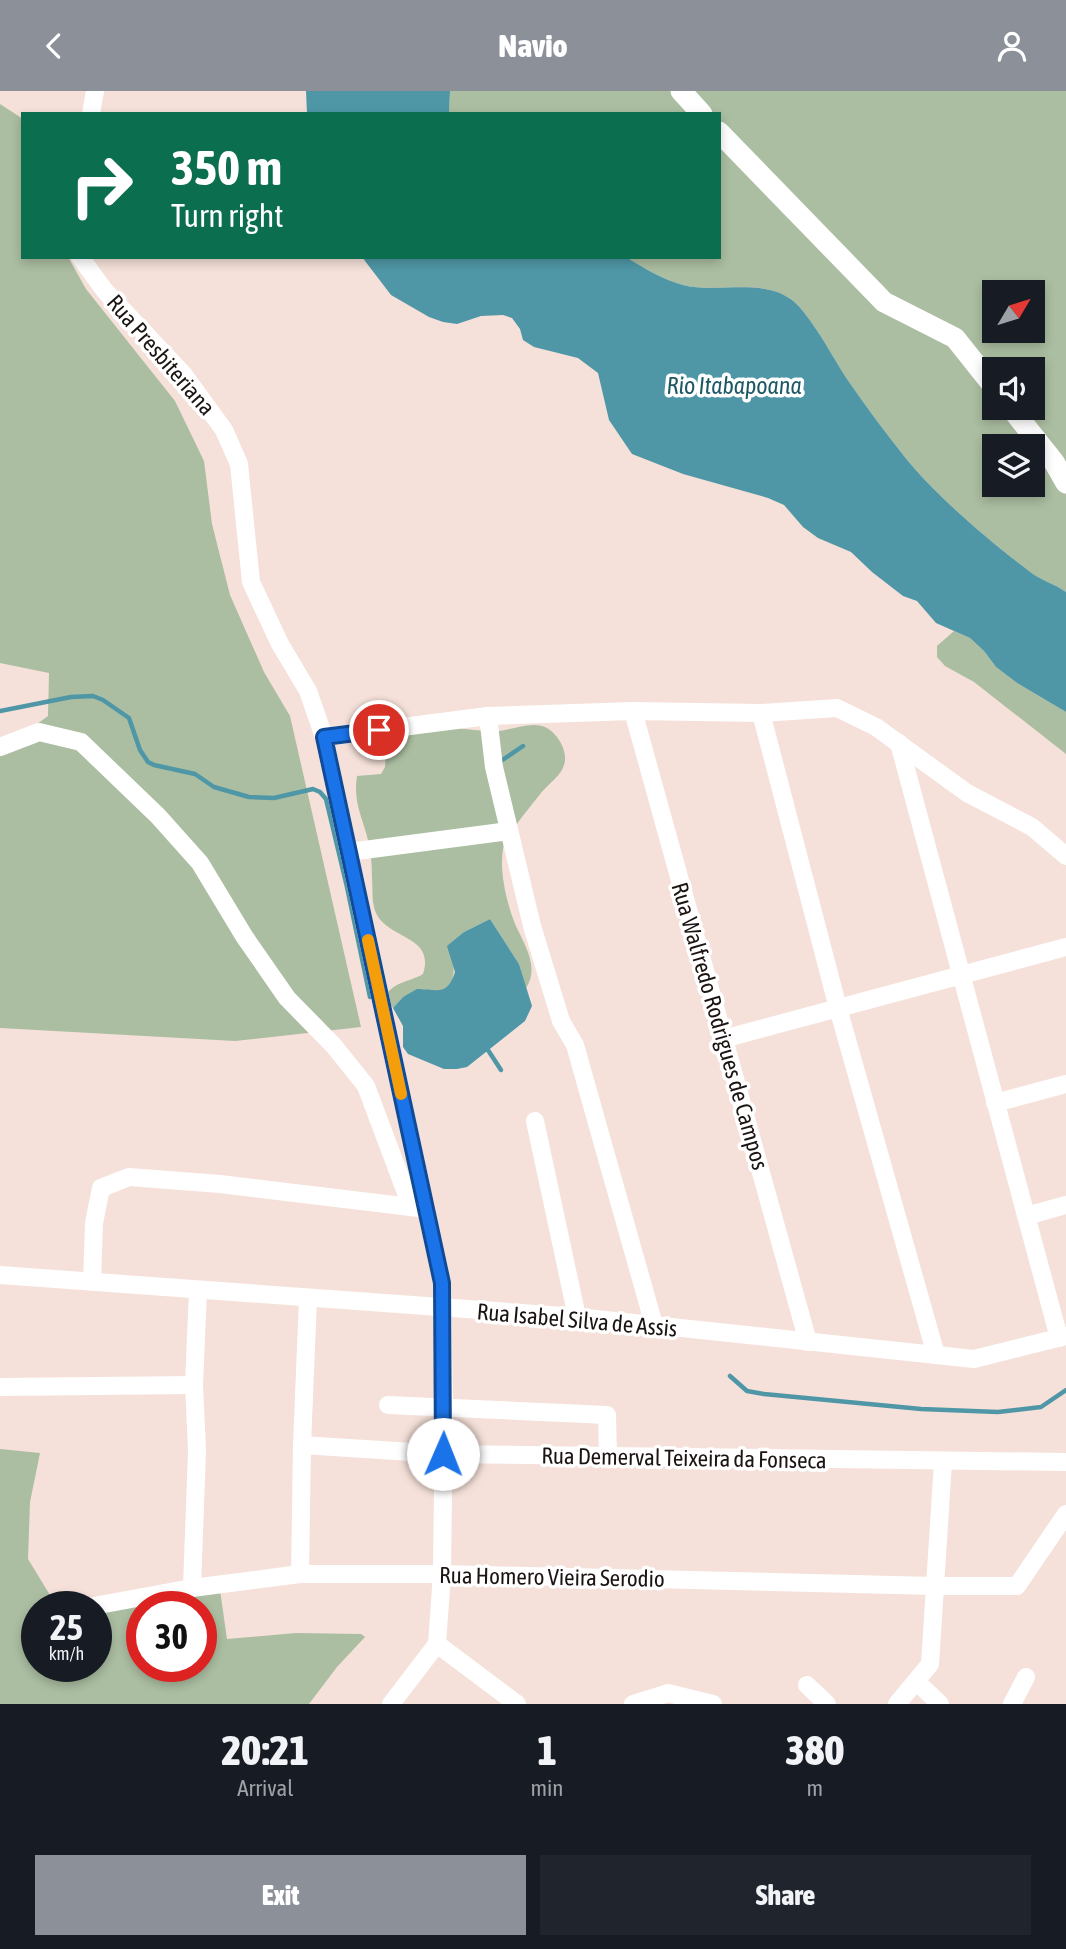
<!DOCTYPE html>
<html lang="en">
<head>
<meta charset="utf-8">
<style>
	body { margin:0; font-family:"Asap Condensed",sans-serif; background:#20242c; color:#f1f3f6; height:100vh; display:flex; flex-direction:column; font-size:26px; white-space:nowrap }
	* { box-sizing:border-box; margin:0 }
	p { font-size:23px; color:#9ea1a6 }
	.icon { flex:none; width:38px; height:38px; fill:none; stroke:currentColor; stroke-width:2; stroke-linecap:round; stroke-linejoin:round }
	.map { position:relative; height:1613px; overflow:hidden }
	.side { display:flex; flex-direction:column; background:#171b24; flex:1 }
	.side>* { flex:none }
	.banner { position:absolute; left:21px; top:21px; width:700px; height:147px; border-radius:0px; box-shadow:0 4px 10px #0003; background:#0b6e4f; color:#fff; overflow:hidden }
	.needle { width:46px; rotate:52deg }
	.tools { position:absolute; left:982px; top:189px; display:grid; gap:14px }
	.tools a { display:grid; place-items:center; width:63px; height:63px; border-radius:0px; background:#171b24; box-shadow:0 4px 10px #0003; font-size:35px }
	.speed { position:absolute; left:21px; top:1500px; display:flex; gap:14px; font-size:35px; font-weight:700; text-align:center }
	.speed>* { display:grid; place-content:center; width:91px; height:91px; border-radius:50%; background:#171b24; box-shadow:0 4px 10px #0003; line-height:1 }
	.speed small { font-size:18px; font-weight:400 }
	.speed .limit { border:10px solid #d22; background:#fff; color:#111 }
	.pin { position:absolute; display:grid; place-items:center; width:60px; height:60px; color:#fff; margin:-30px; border:4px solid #fff; border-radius:50%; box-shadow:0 2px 7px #0007 }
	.me { position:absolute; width:77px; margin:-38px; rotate:1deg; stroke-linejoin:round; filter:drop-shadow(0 0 5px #0008) }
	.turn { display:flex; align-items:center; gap:24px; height:147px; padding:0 35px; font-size:32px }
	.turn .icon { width:91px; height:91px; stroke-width:2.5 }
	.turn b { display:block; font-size:49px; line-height:60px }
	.eta { display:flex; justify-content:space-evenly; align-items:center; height:119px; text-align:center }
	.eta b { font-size:42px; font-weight:800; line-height:49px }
	.button { display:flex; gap:14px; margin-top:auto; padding:14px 35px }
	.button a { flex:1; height:80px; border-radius:0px; background:#8c9099; color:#fff; font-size:28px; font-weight:800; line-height:80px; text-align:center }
	.button a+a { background:#20242c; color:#f1f3f6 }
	header { display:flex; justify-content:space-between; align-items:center; height:91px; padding:0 35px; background:#8c9099; color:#fff; font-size:32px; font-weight:800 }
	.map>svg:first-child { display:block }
</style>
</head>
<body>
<header><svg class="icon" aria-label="back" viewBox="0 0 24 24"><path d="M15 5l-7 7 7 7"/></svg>Navio<svg class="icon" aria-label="person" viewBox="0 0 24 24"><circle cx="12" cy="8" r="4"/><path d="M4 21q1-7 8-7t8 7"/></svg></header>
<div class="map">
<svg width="1066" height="1613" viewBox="0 0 1066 1613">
	<rect width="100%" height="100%" fill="#f5e1d9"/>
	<g fill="#abbea1" fill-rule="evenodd">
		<path d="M450,0H1066V501C1055,493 1040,489 1029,480C988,449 936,405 904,365C884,340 865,314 847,288C834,268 810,223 792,209C762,186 716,203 683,194C663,189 644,177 626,166H719V23H449ZM994,201H1032V240H994ZM994,278H1032V317H994ZM994,355H1032V394H994Z"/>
		<path d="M0,13L23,28V166H68L86,198L175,310L204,370L212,433L230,504L264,581L290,625L361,936L235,950L0,937V657L14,650L48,625L49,582L0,572Z"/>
		<path d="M954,540L970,547L984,560L996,576L1017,592L1066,621V663L974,591L945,575L937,566V555Z"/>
		<path d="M421,633C445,635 471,640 495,640C510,640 527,631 542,635C556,639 569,660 564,674C561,685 548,693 541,702C533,712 507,744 504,754C502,760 502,770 502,776C503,795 508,815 515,833C524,853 540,876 526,897L519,873L490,828L464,841L451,862C458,884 452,909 424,898L403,906L393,917L385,908C390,891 410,891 423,883C435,845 391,849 377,824C371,813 373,799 372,787C372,775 371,760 368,749C362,724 353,712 357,685L381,683L385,676L387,643Z"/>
		<path d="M0,1358L40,1362L30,1411L28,1468L53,1509L67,1512L220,1499L227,1548L296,1542L361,1543L365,1546L337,1576L309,1613H0ZM37,1516H96V1575H37ZM142,1516H201V1575H142Z"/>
	</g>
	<g fill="#4f97a7">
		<path d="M306,0H450L449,23H307Z"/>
		<path d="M362,166H626C644,177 663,189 683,194C716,203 762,186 792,209C810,223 834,268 847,288C865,314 884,340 904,365C936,405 988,449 1029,480C1040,489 1055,493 1066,501V621L1017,592L996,576L984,560L970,547L936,532L917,510L903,505L872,481L851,461L818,447L803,436L784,414L768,407L683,383L632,363L609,329L598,282L578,267L534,256L523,249L520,238L512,227L503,224L481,225L457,233L443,231L429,226L391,204Z"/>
		<path d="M490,828L519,873L532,915L525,930L467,976L457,978H444L408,963L403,956V935L393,917L403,906L417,898C437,898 447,906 455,881L447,855L464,841Z"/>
	</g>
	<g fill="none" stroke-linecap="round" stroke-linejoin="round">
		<g stroke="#4f97a7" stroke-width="4.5">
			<path d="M0,620L71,606L93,605L103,609L129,627L140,659L148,671L154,674L195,683L214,696L249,706L274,707L313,698L320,701L326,708L347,796L370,906"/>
			<path d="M501,670L523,655"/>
			<path d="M486,956L501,979"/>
			<path d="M730,1285L747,1300L764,1303L921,1318L998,1321L1041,1316L1066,1299"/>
		</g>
		<g stroke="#fff" stroke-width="18">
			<path d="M91,23L95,0"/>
			<path d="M80,166L105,200L184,284L224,339L239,373L251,491L280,553L308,600L324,646L442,1192L444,1316L442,1483L437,1553"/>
			<path d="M633,620L808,1251"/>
			<path d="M761,622L838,917L936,1264"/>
			<path d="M488,625L494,676L532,835L561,930L575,954L654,1234"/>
			<path d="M324,646L488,625L633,620L761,622L837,617L876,636L967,702L1032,736L1066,765"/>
			<path d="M899,652L1059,1247"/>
			<path d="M0,656L39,641L81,651L158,725L200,772L244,845L287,907L334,955L366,995L411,1115"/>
			<path d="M349,761L509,740"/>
			<path d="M723,948L1066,856"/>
			<path d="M995,1012L1066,993"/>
			<path d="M535,1030L577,1226"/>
			<path d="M1026,1125L1066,1114"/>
			<path d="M0,1184L577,1226L974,1268L1066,1245"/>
			<path d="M92,1191L94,1132L101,1097L129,1086L220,1093L419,1117"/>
			<path d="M0,1296L194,1294"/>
			<path d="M388,1314L607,1324L608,1365"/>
			<path d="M302,1354L443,1363L1066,1371"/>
			<path d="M300,1483L302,1354L308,1207"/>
			<path d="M192,1497L197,1359L194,1294L198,1199"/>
			<path d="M88,1516L192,1497L300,1483H442L935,1495H1017L1066,1423"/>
			<path d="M437,1553L517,1613"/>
			<path d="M917,1591L940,1613"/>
			<path d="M807,1594L827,1613"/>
			<path d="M391,1613L437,1553"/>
			<path d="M633,1613L668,1602L713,1613"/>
			<path d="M897,1613L930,1573L943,1371"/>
			<path d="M1012,1613L1026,1586"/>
		</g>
		<g stroke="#fff" stroke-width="21">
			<path d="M681,0L702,23"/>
			<path d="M719,41L884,211L955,247L994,296"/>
			<path d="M1011,317L1054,371L1066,392"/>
		</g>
	</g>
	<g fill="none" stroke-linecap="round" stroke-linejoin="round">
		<defs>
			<path id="route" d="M379,639L324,646L442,1192L443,1363"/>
		</defs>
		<use href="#route" stroke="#114b97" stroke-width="18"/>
		<use href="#route" stroke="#1a73e8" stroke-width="12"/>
		<path stroke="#f59e0b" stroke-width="12" d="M368,849L401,1003"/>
	</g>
	<g text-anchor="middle" stroke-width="7" stroke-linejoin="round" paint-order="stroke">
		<g font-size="23" fill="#1b1412" stroke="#fff">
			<text transform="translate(161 264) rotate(49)" y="8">Rua Presbiteriana</text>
			<text transform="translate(720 935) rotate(74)" y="8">Rua Walfredo Rodrigues de Campos</text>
			<text transform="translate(577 1229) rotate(5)" y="8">Rua Isabel Silva de Assis</text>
			<text transform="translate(684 1367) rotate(1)" y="8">Rua Demerval Teixeira da Fonseca</text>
			<text transform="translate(552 1486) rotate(1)" y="8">Rua Homero Vieira Serodio</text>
		</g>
		<g font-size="24" font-style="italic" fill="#1d5965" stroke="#fff">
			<text x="734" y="303">Rio Itabapoana</text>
		</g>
	</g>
</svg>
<div class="tools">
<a><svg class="needle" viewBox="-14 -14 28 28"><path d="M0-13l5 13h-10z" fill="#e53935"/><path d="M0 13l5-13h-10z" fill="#9ea1a6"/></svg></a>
<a><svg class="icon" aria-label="sound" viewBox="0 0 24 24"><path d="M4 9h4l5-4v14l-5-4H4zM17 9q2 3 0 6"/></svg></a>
<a><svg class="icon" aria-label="layers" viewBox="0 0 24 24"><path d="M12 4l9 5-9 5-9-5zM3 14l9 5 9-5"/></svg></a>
</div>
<div class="speed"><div>25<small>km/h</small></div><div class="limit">30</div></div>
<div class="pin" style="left:379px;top:639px;background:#d93025"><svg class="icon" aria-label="arrive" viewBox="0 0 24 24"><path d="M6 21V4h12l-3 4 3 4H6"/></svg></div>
<svg class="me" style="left:443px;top:1363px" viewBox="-20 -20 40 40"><circle r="19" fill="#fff"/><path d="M0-13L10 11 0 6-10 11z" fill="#1a73e8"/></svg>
<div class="banner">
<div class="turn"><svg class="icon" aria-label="right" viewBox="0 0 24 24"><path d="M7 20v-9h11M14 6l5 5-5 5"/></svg><div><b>350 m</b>Turn right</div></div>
</div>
</div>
<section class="side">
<div class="eta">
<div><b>20:21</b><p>Arrival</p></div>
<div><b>1</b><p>min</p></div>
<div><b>380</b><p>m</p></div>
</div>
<div class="button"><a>Exit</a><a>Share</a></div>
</section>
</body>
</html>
